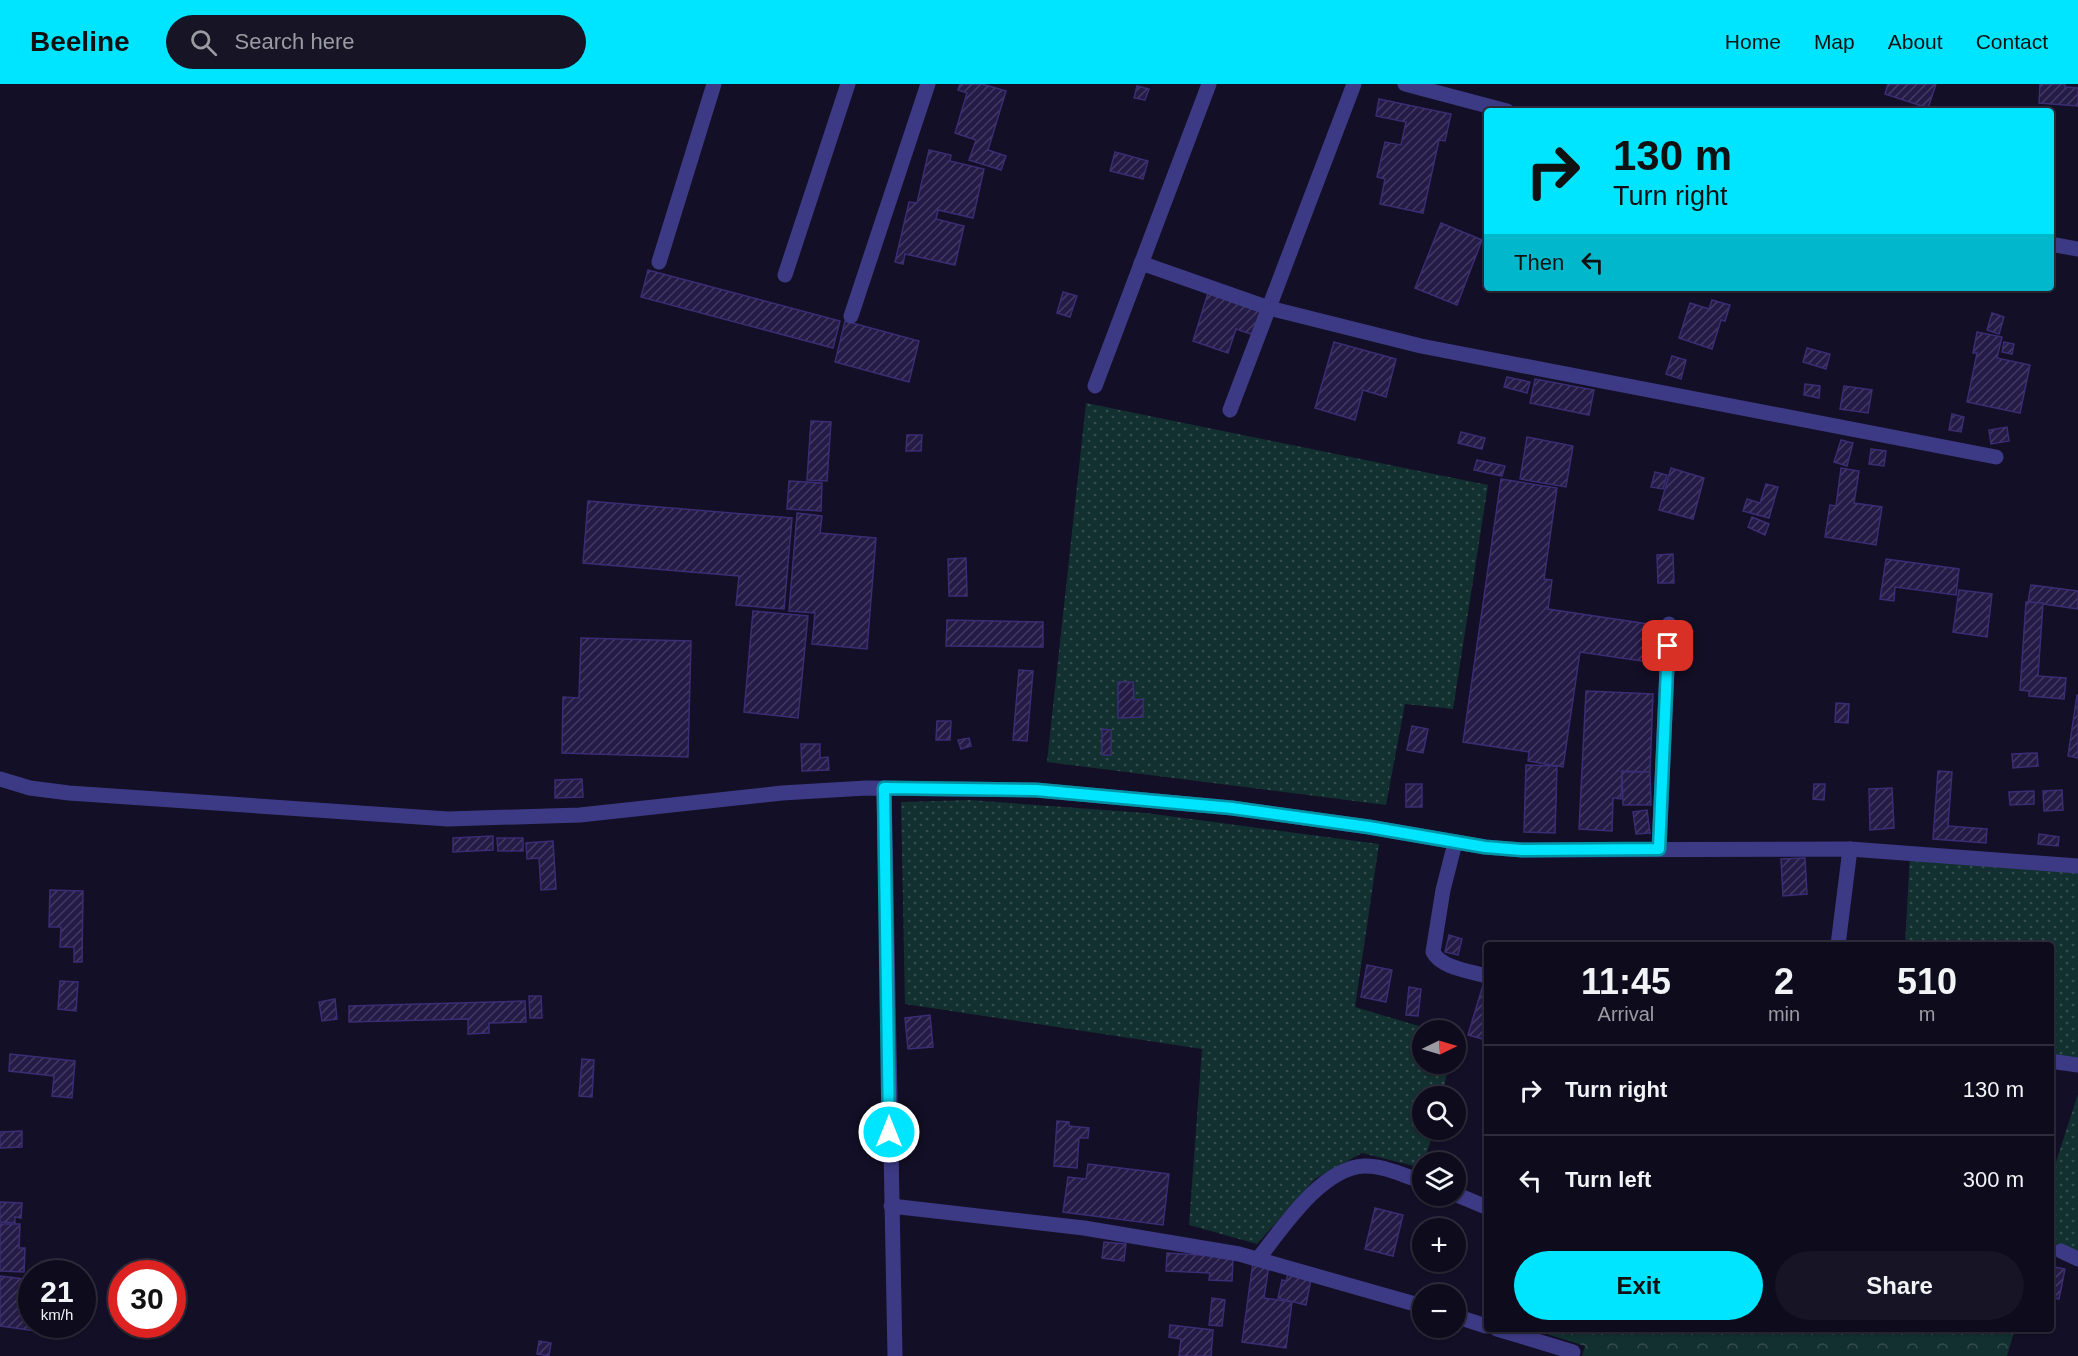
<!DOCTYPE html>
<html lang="en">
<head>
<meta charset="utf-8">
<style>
	body { margin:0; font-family:Helvetica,sans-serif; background:#171425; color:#f1f3f6; height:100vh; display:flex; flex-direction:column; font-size:22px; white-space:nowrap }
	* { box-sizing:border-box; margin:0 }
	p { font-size:20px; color:#9b9ba3 }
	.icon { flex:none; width:33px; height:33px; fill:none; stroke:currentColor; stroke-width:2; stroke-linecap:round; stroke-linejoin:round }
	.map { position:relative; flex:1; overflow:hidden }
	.drawer { position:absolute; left:1484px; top:858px; width:570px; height:390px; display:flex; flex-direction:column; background:#0e0b1c; border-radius:6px; box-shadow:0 2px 4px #0004,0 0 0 2px #2e2b3b }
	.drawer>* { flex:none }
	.hud { position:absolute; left:1484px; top:24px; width:570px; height:183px; border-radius:6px; box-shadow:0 2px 4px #0004,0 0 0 2px #2e2b3b; background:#00e5ff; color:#111; overflow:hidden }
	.needle { width:39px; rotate:85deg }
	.fabs { position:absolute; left:1412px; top:936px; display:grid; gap:12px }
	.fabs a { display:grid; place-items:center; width:54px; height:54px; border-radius:50%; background:#0e0b1c; box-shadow:0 2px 4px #0004,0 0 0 2px #2e2b3b; font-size:30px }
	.speed { position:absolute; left:18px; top:1176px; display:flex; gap:12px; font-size:30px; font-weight:700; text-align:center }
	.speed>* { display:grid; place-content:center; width:78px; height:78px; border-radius:50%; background:#0e0b1c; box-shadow:0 2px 4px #0004,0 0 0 2px #2e2b3b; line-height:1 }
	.speed small { font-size:15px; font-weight:400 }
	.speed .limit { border:9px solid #d22; background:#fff; color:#111 }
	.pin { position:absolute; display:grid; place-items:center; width:51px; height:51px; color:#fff; margin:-26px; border-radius:12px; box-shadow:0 3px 9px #0006 }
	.me { position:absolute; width:66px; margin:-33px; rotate:0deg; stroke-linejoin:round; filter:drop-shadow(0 0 4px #0008) }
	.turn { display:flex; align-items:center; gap:21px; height:126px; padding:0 30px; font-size:27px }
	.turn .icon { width:78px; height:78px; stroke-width:2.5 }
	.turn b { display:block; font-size:42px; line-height:51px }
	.then { display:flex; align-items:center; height:57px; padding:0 30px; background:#0003; gap:12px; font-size:22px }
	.eta { display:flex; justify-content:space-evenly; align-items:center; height:102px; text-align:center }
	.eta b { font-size:36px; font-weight:800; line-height:42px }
	.action { display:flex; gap:12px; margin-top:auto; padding:12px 30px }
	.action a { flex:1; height:69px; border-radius:36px; background:#00e5ff; color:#111; font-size:24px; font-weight:800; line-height:69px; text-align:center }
	.action a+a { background:#171425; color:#f1f3f6 }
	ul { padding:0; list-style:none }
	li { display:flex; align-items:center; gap:18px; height:90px; padding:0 30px; border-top:2px solid #2e2b3b }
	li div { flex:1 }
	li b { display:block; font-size:22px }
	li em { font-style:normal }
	header { display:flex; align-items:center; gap:36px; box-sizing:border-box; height:84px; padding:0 30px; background:#00e5ff; color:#111 }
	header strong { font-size:28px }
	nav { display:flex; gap:33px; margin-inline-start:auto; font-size:21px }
	.search { width:420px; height:54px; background:#171425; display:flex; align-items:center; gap:15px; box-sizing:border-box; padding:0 21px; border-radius:33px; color:#9b9ba3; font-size:22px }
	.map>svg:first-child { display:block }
</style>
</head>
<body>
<header>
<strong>Beeline</strong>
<div class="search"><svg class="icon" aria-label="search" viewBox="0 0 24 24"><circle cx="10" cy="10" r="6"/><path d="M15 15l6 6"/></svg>Search here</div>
<nav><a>Home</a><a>Map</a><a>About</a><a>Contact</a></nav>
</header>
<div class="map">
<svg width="2078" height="1272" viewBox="0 0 2078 1272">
	<defs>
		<pattern id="grass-dots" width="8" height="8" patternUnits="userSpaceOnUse" patternTransform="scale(1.5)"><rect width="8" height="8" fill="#12302f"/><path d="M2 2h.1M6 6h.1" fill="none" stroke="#344d4e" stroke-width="1.8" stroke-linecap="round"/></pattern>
		<pattern id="forest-crowns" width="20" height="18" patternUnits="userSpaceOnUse" patternTransform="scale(1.5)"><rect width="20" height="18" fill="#12302f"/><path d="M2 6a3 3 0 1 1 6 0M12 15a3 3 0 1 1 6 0" fill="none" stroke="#344d4e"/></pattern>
		<pattern id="building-hatch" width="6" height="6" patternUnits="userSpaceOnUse" patternTransform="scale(1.5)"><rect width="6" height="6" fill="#241b47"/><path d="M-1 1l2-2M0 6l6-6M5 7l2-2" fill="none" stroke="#433b63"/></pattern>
	</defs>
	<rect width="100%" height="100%" fill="#130f26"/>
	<g fill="url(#grass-dots)">
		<path d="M1086,319L1488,401L1453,625L1405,620L1386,721L1047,678Z"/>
		<path d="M970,716L1146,729L1379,760L1355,923L1432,946H1422V980H1449L1442,1012H1422V1046H1434L1422,1084L1362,1069L1315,1095L1257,1160L1189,1141L1202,965L905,920L901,718Z"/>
		<path d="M1910,769L2078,782V981L2051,977L2050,861H1905Z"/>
		<path d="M2078,1010V1175L2061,1167H2051V1093Z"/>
	</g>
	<path fill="url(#forest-crowns)" d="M1531,1245H2015L2007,1272H1582L1585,1262Z"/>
	<g fill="url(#building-hatch)" stroke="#3b2d73" stroke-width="1.5">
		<path d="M960,0H982L1006,7L988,66L1006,72L1001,86L969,76L976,56L955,49L967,9L958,6Z"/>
		<path d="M1888,0H1936L1928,24L1885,10Z"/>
		<path d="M2040,0H2065V3L2078,4V22L2039,19Z"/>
		<path d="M1137,2L1149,5L1145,16L1134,14Z"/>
		<path d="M1379,15L1451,30L1445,57L1439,56L1423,129L1380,120L1385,95L1377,93L1385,58L1401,61L1406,38L1376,32Z"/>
		<path d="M929,66L951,71L950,77L984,85L973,134L938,126L936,135L964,142L955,181L905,170L903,180L895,178L909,118L917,119Z"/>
		<path d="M1115,68L1148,77L1143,95L1110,87Z"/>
		<path d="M1441,139L1482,156L1457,221L1415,204Z"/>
		<path d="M648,186L840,237L833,264L641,213Z"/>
		<path d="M1063,208L1077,212L1070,233L1057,229Z"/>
		<path d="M1208,209L1261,226L1254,251L1236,245L1228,269L1193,257Z"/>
		<path d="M1712,216L1730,221L1725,237L1721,236L1712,265L1679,254L1690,219L1709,225Z"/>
		<path d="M1992,229L2004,233L1999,250L1987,246Z"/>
		<path d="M845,237L919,257L909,298L835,278Z"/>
		<path d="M1977,248L2002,253L1997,274L2030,281L2020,329L1967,318L1977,269H1973Z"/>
		<path d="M1334,258L1396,275L1386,313L1363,306L1355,336L1315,324Z"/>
		<path d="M2004,258L2014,260L2012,270L2002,268Z"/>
		<path d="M1807,264L1830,270L1826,285L1803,278Z"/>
		<path d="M1672,272L1686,276L1681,295L1666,290Z"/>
		<path d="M1507,293L1530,298L1527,309L1504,303Z"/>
		<path d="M1535,295L1594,306L1589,331L1530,319Z"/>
		<path d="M1805,300L1820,302L1819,314L1804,311Z"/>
		<path d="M1844,302L1872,306L1868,329L1840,325Z"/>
		<path d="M1952,330L1964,333L1961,348L1949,346Z"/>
		<path d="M811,337L831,338L827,397L807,396Z"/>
		<path d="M2007,343L2009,357L1991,360L1989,346Z"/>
		<path d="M1461,348L1485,354L1482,365L1458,359Z"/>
		<path d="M907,351H922L921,367H906Z"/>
		<path d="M1527,353L1573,362L1566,403L1520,395Z"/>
		<path d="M1841,356L1853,359L1847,382L1834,378Z"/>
		<path d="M1871,365L1886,367L1884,382L1869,380Z"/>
		<path d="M1477,376L1505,382L1502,392L1474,386Z"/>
		<path d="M1671,384L1704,394L1693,435L1659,426Z"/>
		<path d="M1841,384L1859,387L1854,419L1882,423L1876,461L1825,453L1830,421L1836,422Z"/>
		<path d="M1655,388L1667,391L1663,405L1651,403Z"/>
		<path d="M1501,395L1557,404L1544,495L1552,496L1548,525L1661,542L1655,579L1580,568L1563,683L1528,677L1529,668L1463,658Z"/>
		<path d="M789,397L822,399L821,427L787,425Z"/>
		<path d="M1766,400L1778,403L1769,434L1743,427L1747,415L1760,419Z"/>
		<path d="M588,417L792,434L784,525L736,521L739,492L583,479Z"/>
		<path d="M797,429L822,432L820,449L876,454L867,565L812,560L815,529L789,527Z"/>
		<path d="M1752,433L1769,440L1765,451L1748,443Z"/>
		<path d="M1673,470L1674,499H1658L1657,471Z"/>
		<path d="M966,474L967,512H949L948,475Z"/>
		<path d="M1886,475L1959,485L1956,511L1895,503L1894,517L1880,515Z"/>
		<path d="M2031,501L2078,507V525L2028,518Z"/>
		<path d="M1959,506L1992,510L1987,553L1953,548Z"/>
		<path d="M2026,518L2043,519L2038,592L2066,594L2064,615L2029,612V607L2020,606Z"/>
		<path d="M753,527L808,532L798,634L744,628Z"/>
		<path d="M947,536L1043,538V563L946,562Z"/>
		<path d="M581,554L691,557L688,673L562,669L563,613L579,614Z"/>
		<path d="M1019,586L1033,587L1027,657L1013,656Z"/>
		<path d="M1118,598H1133L1134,616L1143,615V633L1118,634Z"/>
		<path d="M1586,607L1653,610L1650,688L1622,687L1621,715L1613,714L1612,747L1579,745Z"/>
		<path d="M2077,611H2078V674L2068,672Z"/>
		<path d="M1836,619L1849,620L1848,639L1835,638Z"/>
		<path d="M937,637H951L950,656H936Z"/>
		<path d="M1412,642L1428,645L1423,669L1407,666Z"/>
		<path d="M1102,645L1111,646V671H1102Z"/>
		<path d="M969,654L971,662L961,665L958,656Z"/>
		<path d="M801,660H820V674L828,673L829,686L802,687Z"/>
		<path d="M2037,669L2038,682L2013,684L2012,670Z"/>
		<path d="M1526,681L1557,682L1555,749L1524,748Z"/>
		<path d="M1938,687L1952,688L1948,742L1987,745L1986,759L1933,755Z"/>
		<path d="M1622,688H1650L1651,721H1623Z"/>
		<path d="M582,695L583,713L555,714V696Z"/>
		<rect x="1406" y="700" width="16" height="23"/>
		<path d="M1814,700H1825L1824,716L1813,715Z"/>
		<path d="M1892,704L1894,744L1870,746L1869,705Z"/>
		<path d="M2062,706L2063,726L2044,727L2043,707Z"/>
		<path d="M2034,707V720L2010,721L2009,708Z"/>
		<path d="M1647,726L1650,749L1636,750L1633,728Z"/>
		<path d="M2039,750L2059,753L2058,762L2038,760Z"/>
		<path d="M493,752V766L453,768V754Z"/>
		<path d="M497,754H523V767H498Z"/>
		<path d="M553,757L556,805L541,806L539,774L527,775L526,759Z"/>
		<path d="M1805,774L1807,810L1783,812L1781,775Z"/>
		<path d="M50,806L83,807L82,878H74V863H60L61,843H49Z"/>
		<path d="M1449,851L1462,855L1458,871L1445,868Z"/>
		<path d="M1367,881L1392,886L1386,918L1361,913Z"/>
		<path d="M60,897L78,898L76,927L58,925Z"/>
		<path d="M1483,901L1486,902V956L1468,951Z"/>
		<path d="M1409,903L1421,905L1418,932L1406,931Z"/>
		<path d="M529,912H541L542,934H530Z"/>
		<path d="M335,915L337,935L322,937L319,918Z"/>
		<path d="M525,917L526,938L489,939V949L468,950V935L349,938V922Z"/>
		<path d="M930,931L933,963L908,965L905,934Z"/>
		<path d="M10,970L75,977L72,1014L52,1012L54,992L9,987Z"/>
		<path d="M582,975L594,976L592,1013L579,1012Z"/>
		<path d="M1057,1037L1069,1038V1042L1089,1044L1088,1054H1079L1077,1084L1054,1082Z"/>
		<path d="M22,1047V1063L0,1064V1048Z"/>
		<path d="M1088,1080L1169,1090L1163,1141L1063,1128L1068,1093L1086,1095Z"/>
		<path d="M0,1118L22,1119L21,1134L15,1133V1139L0,1138Z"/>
		<path d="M1375,1124L1403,1131L1393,1172L1365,1165Z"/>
		<path d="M0,1140H20L19,1164H25L24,1188L0,1187Z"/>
		<path d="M1104,1158L1126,1160L1124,1177L1102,1174Z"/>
		<path d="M1167,1169L1233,1173L1232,1197L1209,1196L1210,1189L1166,1187Z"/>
		<path d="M1253,1178L1269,1181L1264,1214L1292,1218L1286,1264L1242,1258Z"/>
		<path d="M2050,1182L2065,1185L2059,1215L2050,1213Z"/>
		<path d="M1288,1190L1311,1195L1306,1221L1278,1214L1282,1196L1286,1197Z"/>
		<path d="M0,1192L32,1196V1240H67L65,1251L0,1242Z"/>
		<path d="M1212,1214L1225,1216L1222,1242L1209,1241Z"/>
		<path d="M1170,1241L1213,1246L1211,1272H1179L1181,1255L1169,1253Z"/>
		<path d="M539,1257L551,1259L549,1272L537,1270Z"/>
	</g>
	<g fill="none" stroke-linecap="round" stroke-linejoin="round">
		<g stroke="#3d3a85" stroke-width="15">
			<path d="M1405,0L1507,27"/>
			<path d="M2050,160L2078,165"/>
			<path d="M659,178L714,0"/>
			<path d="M1141,179L1269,224L1421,262L1996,373"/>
			<path d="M785,191L848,0"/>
			<path d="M851,232L928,0"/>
			<path d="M1095,302L1209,0"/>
			<path d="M1230,326L1354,0"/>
			<path d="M0,695L30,704L69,709L448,735L580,731L782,709L866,704L1036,706L1232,724L1369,743L1485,763L1522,766L1850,765L2078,782"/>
			<path d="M884,704L895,1272"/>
			<path d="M1455,759L1443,806L1433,868C1441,884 1470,887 1486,892"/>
			<path d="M1659,765L1669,540"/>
			<path d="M1838,861L1850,765"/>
			<path d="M2050,977L2078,981"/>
			<path d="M1455,1110L1486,1123"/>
			<path d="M891,1122L1084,1144L1239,1170L1422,1222"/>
			<path d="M2061,1167L2078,1175"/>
			<path d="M1258,1175C1282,1145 1321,1084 1364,1082C1382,1081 1404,1092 1422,1097"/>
			<path d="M1455,1232L1486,1242"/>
			<path d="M1497,1245L1573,1268"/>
		</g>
	</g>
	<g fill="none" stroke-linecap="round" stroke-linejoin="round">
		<defs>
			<path id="route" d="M889,1048L884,704L1036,706L1232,724L1369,743L1485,763L1522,766L1659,765L1668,562"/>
		</defs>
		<use href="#route" stroke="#0095a6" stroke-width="15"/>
		<use href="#route" stroke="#00e5ff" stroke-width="10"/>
	</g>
</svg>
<div class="fabs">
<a><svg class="needle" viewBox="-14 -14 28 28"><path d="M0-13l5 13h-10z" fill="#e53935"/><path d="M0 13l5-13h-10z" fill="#9b9ba3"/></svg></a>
<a><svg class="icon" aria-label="search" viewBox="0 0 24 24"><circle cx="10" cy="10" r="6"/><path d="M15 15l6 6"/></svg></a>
<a><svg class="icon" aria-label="layers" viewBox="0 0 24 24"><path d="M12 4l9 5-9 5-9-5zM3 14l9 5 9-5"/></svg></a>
<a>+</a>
<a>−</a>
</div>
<div class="speed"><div>21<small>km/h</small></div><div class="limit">30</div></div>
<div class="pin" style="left:1668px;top:562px;background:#d93025"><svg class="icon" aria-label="arrive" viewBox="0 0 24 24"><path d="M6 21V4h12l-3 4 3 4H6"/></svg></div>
<svg class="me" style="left:889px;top:1048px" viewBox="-20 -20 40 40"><circle r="17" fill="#00e5ff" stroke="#fff" stroke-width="3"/><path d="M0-11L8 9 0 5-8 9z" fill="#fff"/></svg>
<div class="hud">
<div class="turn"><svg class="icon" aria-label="right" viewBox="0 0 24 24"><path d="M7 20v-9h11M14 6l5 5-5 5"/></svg><div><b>130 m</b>Turn right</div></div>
<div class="then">Then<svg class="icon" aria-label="left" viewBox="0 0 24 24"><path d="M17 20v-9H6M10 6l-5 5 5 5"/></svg></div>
</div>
<section class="drawer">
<div class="eta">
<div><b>11:45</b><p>Arrival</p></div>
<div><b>2</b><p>min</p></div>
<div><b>510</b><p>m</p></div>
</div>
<ul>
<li><svg class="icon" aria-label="right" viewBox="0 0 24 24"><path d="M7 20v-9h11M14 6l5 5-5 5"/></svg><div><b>Turn right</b></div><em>130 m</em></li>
<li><svg class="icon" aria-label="left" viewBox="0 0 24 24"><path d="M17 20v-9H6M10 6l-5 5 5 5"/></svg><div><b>Turn left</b></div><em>300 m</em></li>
</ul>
<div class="action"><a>Exit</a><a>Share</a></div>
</section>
</div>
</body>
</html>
